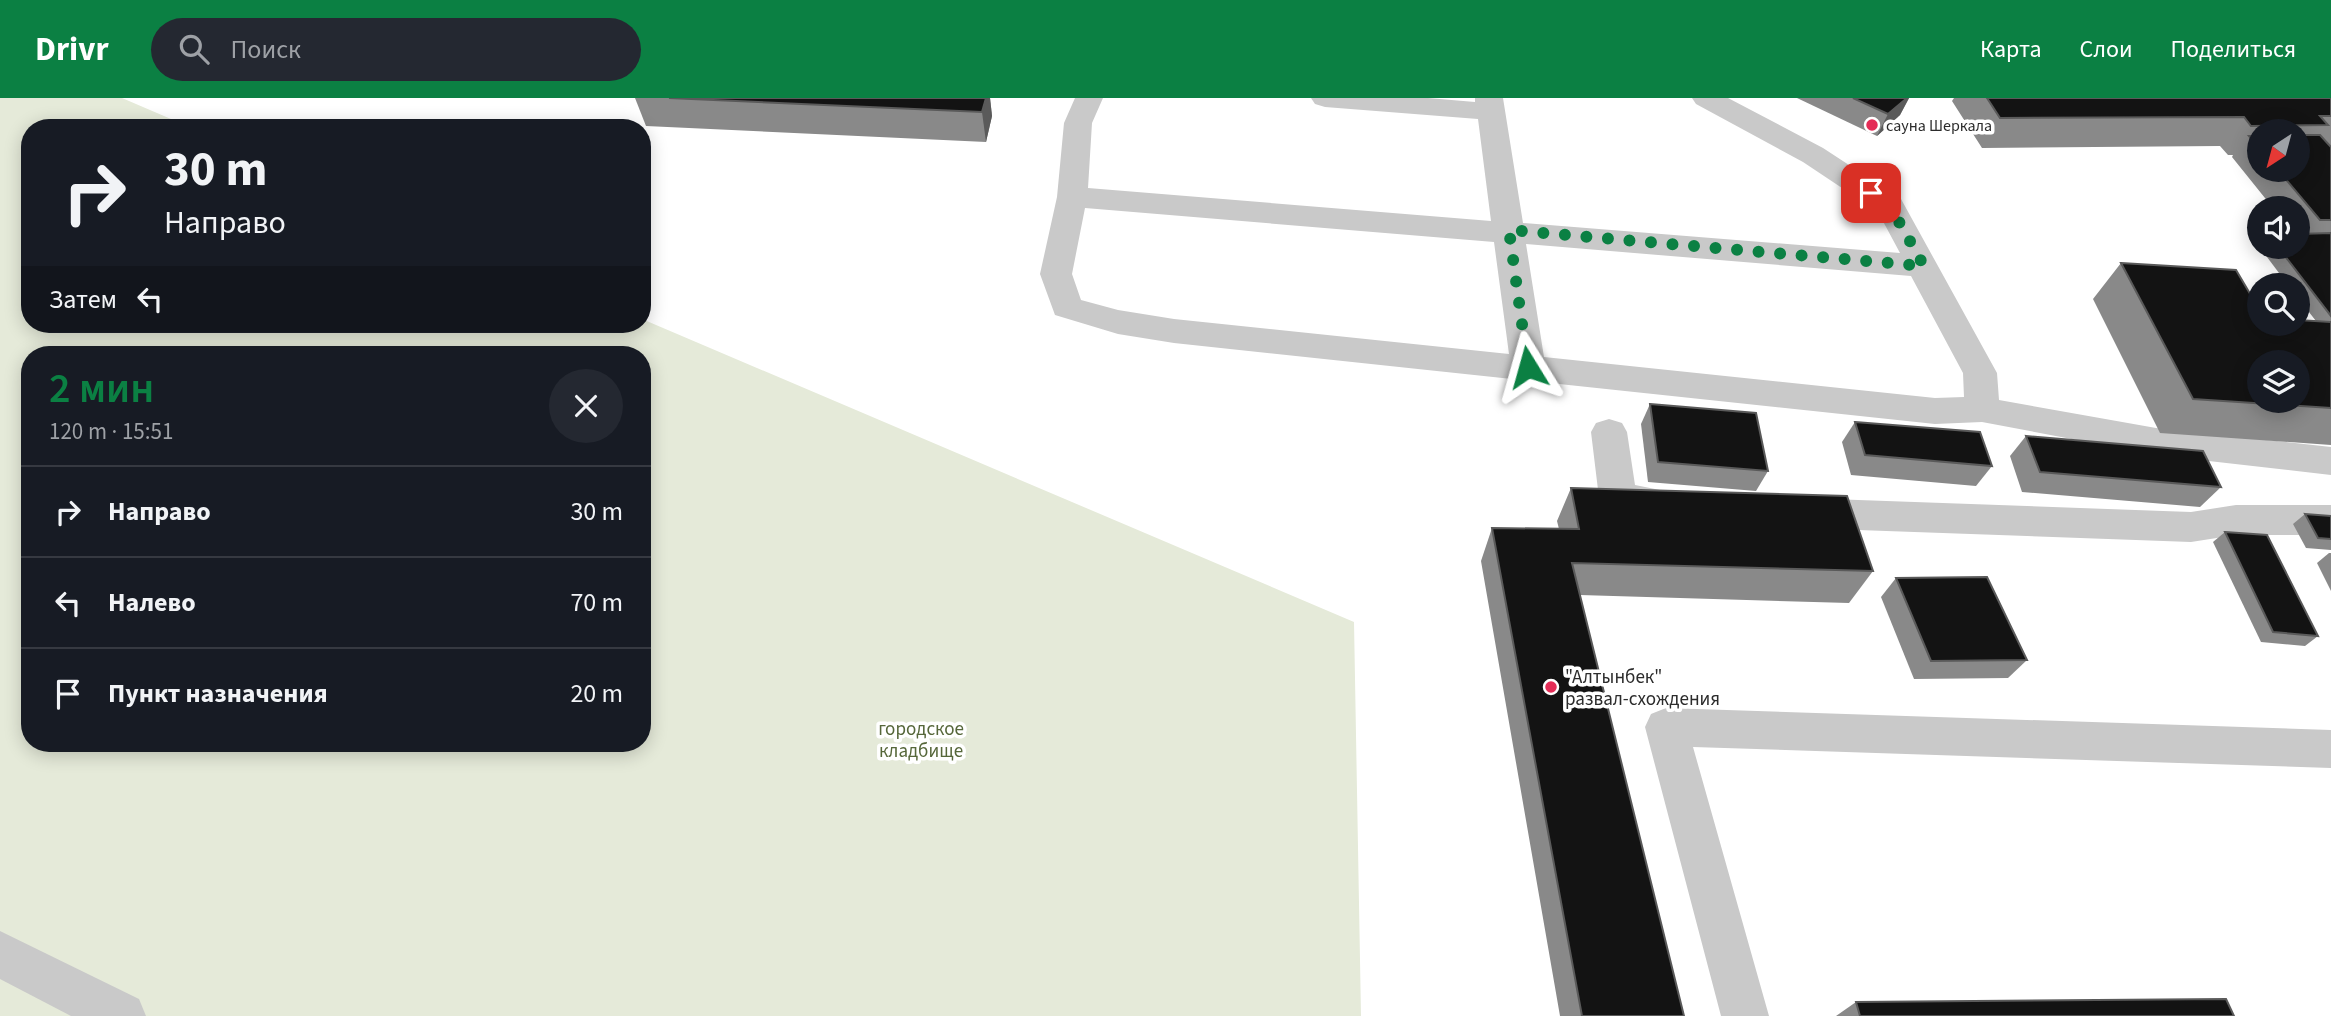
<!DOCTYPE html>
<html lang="ru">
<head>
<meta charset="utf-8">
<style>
	body { margin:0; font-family:"Source Sans 3",sans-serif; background:#242831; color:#f1f3f6; height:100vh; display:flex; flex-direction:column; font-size:26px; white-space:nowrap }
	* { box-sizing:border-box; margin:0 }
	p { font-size:23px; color:#9ea1a6 }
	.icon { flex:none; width:38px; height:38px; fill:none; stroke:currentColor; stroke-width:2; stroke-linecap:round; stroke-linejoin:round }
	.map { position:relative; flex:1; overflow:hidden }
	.sheet { position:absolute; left:21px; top:248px; width:630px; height:406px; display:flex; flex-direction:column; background:#171b24; border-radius:28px; box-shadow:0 4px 18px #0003 }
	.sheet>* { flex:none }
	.hud { position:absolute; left:21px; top:21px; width:630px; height:214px; border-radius:28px; box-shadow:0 4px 18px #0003; background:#171b24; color:#f1f3f6; overflow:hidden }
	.needle { width:46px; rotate:216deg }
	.tools { position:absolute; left:2247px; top:21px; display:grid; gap:14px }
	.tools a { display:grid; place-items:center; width:63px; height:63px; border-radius:50%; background:#171b24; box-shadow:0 4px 18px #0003; font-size:35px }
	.pin { position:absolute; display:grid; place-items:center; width:60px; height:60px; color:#fff; margin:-30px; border-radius:14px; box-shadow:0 4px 10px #0006 }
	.me { position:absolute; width:77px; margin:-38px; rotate:352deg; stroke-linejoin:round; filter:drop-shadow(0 0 5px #0008) }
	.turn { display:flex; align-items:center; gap:24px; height:147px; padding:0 28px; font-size:32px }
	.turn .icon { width:91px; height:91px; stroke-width:2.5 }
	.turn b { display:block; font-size:49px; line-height:60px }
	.then { display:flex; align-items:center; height:66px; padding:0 28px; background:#0003; gap:14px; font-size:26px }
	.round { display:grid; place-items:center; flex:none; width:74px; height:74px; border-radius:37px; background:#242831 }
	.headline { display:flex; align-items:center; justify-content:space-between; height:119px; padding:0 28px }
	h1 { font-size:42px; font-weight:600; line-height:52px; color:#0b8043 }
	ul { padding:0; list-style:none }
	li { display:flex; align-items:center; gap:21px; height:91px; padding:0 28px; border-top:2px solid #363941 }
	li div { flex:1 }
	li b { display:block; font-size:26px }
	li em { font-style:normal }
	header { display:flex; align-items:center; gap:42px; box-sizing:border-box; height:98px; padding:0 35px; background:#0b8043; color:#fff }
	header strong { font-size:33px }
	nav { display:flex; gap:38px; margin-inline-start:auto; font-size:24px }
	.search { width:490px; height:63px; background:#242831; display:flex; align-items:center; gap:18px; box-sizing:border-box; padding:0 24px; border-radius:38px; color:#9ea1a6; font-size:26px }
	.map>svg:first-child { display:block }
</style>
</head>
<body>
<header>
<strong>Drivr</strong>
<div class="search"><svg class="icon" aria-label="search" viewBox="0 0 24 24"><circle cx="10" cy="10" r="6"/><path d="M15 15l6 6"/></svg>Поиск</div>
<nav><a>Карта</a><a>Слои</a><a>Поделиться</a></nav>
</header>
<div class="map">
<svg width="2331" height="918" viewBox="0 0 2331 918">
	<rect width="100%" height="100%" fill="#fff"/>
	<path fill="#e5ead9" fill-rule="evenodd" d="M0,0H122L192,30H30V226H642V221L1354,524L1361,918H0ZM30,257H642V646H30Z"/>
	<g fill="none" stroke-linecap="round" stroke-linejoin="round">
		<g fill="#c9c9c9" fill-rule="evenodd">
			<path d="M1075,0H1103L1092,25L1088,90L1491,123L1478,21L1325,9L1315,6L1311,0H1428L1475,4V0H1503L1523,125L1900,155L1878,114L1803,64L1696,6L1692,0H1728L1823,50L1901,101L1997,275L1999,302L2156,330L2331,349V377L2156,357L1982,324L1935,326L1174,245L1118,236L1055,217L1040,176L1057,99L1064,25ZM1085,110L1494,144L1509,256L1174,221L1118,212L1081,202L1072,176ZM1526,146L1911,178L1963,275L1964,299L1935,300L1544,259Z"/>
			<path d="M1609,321L1622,325L1627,334L1635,387L1675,395L1681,405L1675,415L1662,420L1605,410L1599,400L1591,334L1596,325Z"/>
			<path d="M1802,400L2191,414L2236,407H2331V437H2236L2191,444L1802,430L1789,425L1783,415L1789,405Z"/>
			<path d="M1666,610L2331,632V670L1693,649L1769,918H1721L1645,629L1651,616Z"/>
			<path d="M0,833L139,901L146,918H71L0,881Z"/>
		</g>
	</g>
	<g fill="#898989" fill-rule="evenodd">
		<path d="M635,0H990L992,18L986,44L646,28Z"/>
		<path d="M1797,0H1909L1900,17L1877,38Z"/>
		<path d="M1954,0H2331V48H2329L2331,49V347L2160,335L2093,201L2121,165L2259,226L2316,223L2298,200V187H2288L2258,147L2259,145V149H2298V110H2273L2232,59L2233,57H2228L2220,48L1982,50L1952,3ZM2259,33H2298V72H2259Z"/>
		<path d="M1650,306L1768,373L1756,393L1648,384L1641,326Z"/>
		<path d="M1855,324L1992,368L1976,388L1851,377L1842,344Z"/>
		<path d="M2026,338L2221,389L2200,409L2022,394L2010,358Z"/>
		<path d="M1571,390L1873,473L1849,505L1580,497L1684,918H1560L1481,463L1492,430L1559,431L1557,423Z"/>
		<path d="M2305,416L2331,418V452L2306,450L2293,426Z"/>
		<path d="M2225,434L2318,538L2305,548L2261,544L2213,444Z"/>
		<path d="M2329,455H2331V493L2317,465Z"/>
		<path d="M1896,480L2027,562L2008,580L1914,581L1881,499Z"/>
		<path d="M1856,904L2234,918H1836Z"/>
	</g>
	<g fill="#5a5a5a">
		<path d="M986,0H990L992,18L986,44L982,14Z"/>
		<path d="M1907,0H1909L1900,17L1877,38L1888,16Z"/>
	</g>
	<g fill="#131313" stroke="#5a5a5a" stroke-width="2" fill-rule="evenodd">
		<path d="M669,0H986L982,14Z"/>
		<path d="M1853,0H1907L1888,16Z"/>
		<path d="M1987,0H2331V18H2320L2328,27L2251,28L2244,19L2000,20Z"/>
		<path d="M2298,37H2320L2331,49V122H2320L2278,72H2298Z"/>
		<path d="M2249,38H2259V50Z"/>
		<path d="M2331,135V218L2278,149H2298V136Z"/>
		<path d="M2121,165L2236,172L2259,211V226H2298V222L2331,224V310L2193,301ZM2259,264H2298V303H2259Z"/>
		<path d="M1650,306L1756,315L1768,373L1658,364Z"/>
		<path d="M1855,324L1980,334L1992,368L1865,357Z"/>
		<path d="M2026,338L2203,353L2221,389L2040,374Z"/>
		<path d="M1571,390L1847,398L1873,473L1572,465L1684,918H1582L1492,430L1579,431Z"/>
		<path d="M2305,416L2331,418V441L2318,440Z"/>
		<path d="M2225,434L2267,437L2318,538L2273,534Z"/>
		<path d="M1987,479L2027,562L1931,563L1896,480Z"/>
		<path d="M2226,901L2234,918H1860L1856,904Z"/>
	</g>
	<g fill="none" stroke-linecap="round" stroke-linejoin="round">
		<path stroke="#0b8043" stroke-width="12" stroke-dasharray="0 21.6" d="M1528,269L1509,132L1924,168L1890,108L1871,95"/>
	</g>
	<g fill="#e42c56" stroke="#fff" stroke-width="2.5">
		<circle cx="1872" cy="27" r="7"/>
		<circle cx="1551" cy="589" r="7"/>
	</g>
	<g text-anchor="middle" stroke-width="7" stroke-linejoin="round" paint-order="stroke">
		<g font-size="16" fill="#2c2c2c" stroke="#fff" text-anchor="start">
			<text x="1886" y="33">сауна Шеркала</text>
		</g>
		<g font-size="19" fill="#2c2c2c" stroke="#fff" text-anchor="start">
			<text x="1565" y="585">"Алтынбек"<tspan x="1565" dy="22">развал-схождения</tspan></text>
		</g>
		<g font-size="19" fill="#56673a" stroke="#fff">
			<text x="921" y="637">городское<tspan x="921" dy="22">кладбище</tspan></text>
		</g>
	</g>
</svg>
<div class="tools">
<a><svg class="needle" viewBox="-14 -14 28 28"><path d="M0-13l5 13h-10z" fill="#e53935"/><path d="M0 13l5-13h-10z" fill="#9ea1a6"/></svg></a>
<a><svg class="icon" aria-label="sound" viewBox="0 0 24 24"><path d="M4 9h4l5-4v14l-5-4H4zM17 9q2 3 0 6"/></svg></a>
<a><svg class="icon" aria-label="search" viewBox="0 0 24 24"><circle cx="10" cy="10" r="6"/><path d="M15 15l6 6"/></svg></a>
<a><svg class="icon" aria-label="layers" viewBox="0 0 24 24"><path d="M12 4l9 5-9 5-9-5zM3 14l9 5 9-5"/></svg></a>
</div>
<div class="pin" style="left:1871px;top:95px;background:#d93025"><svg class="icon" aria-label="arrive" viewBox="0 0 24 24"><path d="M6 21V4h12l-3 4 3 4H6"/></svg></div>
<svg class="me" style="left:1528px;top:269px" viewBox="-20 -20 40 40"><path d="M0-17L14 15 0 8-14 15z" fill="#0b8043" stroke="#fff" stroke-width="4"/></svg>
<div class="hud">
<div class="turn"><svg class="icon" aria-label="right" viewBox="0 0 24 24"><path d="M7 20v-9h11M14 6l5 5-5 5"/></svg><div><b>30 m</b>Направо</div></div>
<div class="then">Затем<svg class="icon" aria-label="left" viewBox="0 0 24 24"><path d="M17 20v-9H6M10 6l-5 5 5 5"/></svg></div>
</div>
<section class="sheet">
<div class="headline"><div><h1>2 мин</h1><p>120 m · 15:51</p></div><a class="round"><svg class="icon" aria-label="close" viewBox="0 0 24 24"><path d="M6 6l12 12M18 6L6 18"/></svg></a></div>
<ul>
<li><svg class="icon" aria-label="right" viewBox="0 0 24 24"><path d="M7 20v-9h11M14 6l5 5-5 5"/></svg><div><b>Направо</b></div><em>30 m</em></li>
<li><svg class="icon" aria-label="left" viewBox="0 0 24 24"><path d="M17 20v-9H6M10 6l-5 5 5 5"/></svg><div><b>Налево</b></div><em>70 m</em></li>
<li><svg class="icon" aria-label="arrive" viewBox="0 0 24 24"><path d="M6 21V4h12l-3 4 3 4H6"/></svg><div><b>Пункт назначения</b></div><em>20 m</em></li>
</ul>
</section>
</div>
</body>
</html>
